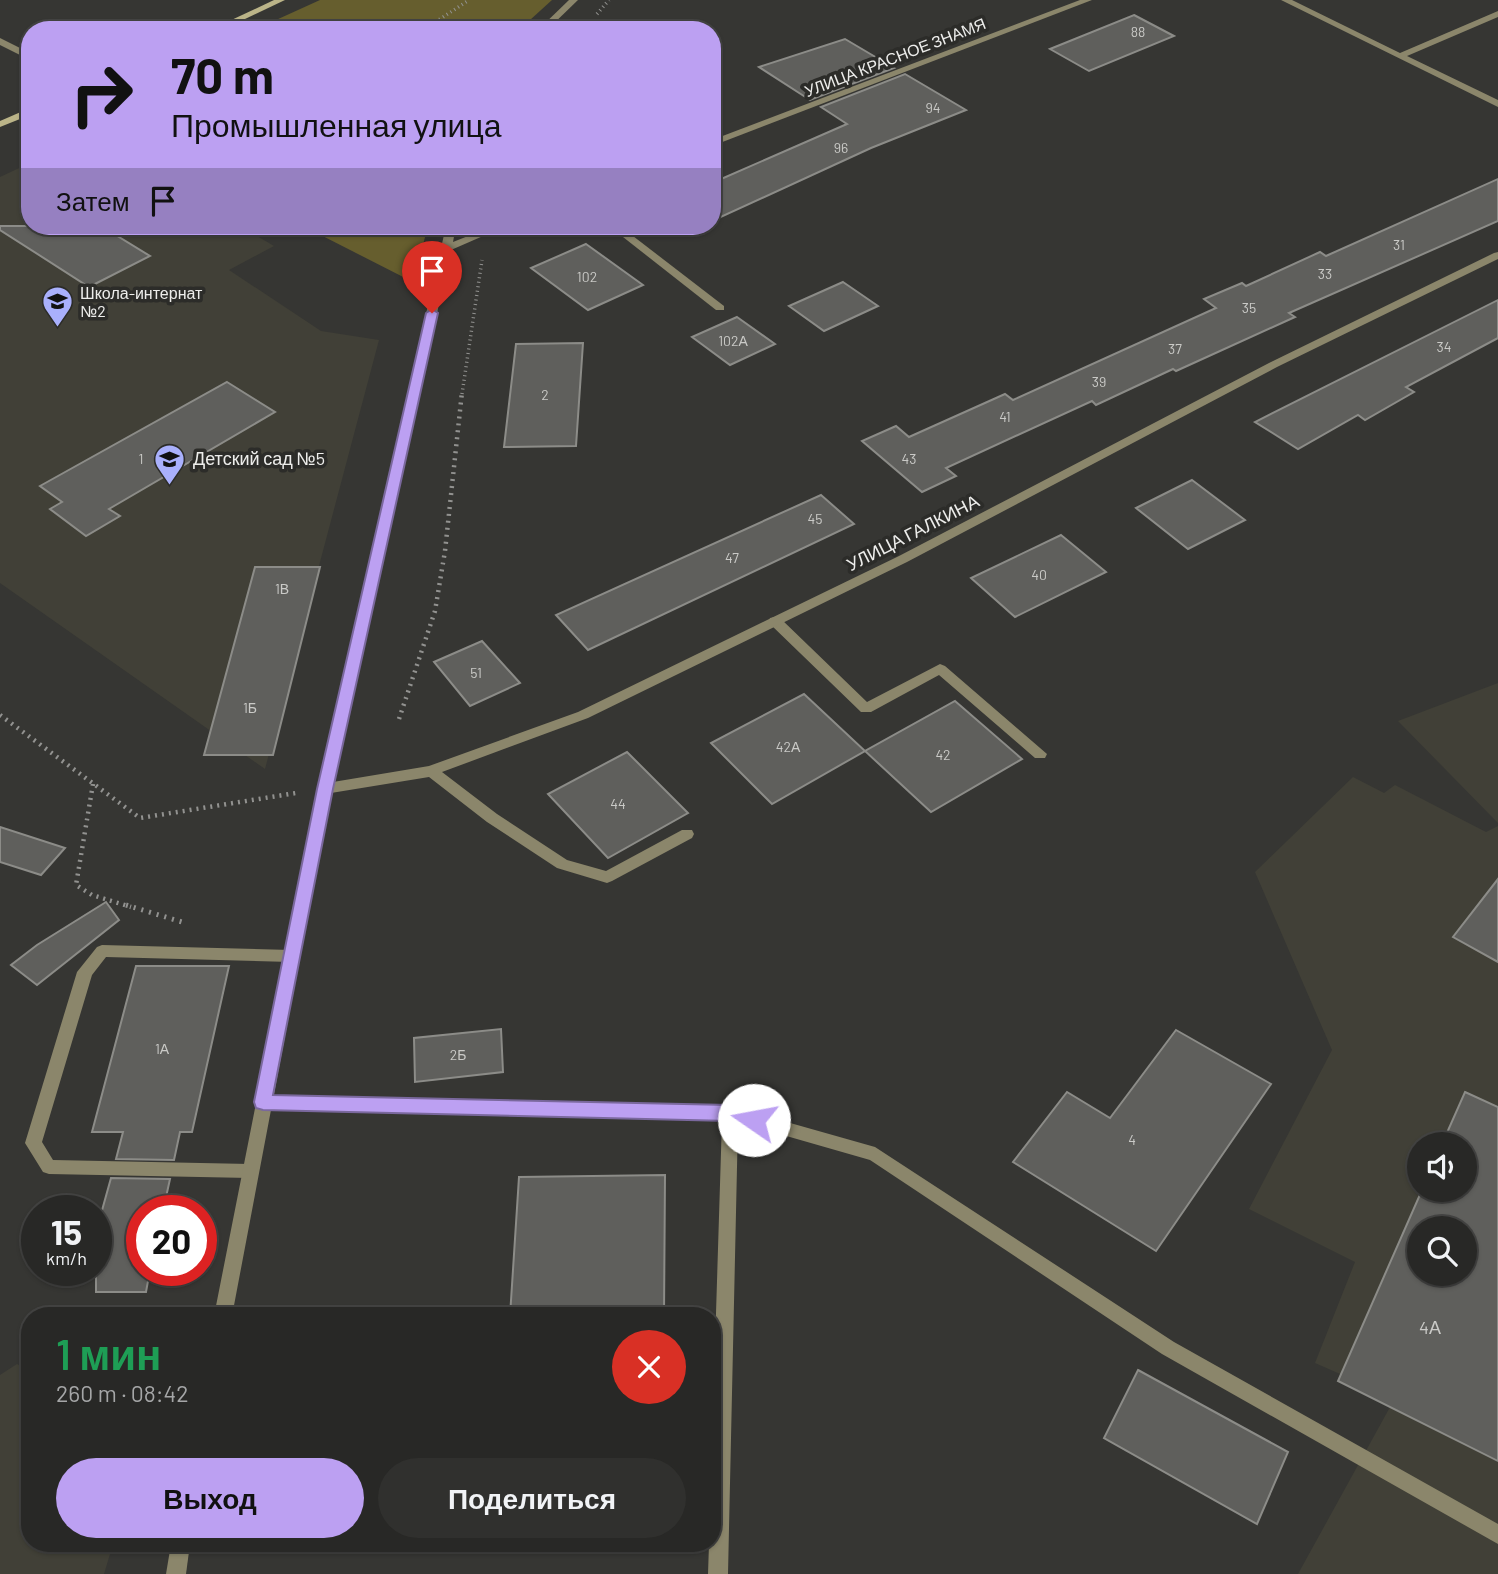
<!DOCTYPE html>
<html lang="ru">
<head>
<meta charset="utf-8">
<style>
	body { margin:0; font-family:Barlow,sans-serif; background:#30302e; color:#f1f3f6; height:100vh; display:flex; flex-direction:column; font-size:26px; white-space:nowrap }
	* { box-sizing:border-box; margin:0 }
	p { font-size:23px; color:#a5a6a7 }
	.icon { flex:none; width:38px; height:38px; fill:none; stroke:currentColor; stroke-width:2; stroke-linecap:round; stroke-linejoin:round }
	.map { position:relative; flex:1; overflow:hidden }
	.details { position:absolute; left:21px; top:1307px; width:700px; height:245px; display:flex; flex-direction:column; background:#282826; border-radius:28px; box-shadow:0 2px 5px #0004,0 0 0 2px #444443 }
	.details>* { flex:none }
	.hud { position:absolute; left:21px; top:21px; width:700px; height:214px; border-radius:28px; box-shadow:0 2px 5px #0004,0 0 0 2px #444443; background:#bca0f2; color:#111; overflow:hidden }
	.controls { position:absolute; left:1407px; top:1132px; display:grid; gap:14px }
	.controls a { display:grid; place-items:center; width:70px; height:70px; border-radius:50%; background:#282826; box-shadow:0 2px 5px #0004,0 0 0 2px #444443; font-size:35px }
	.speed { position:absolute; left:21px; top:1195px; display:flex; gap:14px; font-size:35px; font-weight:700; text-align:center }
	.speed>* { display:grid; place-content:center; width:91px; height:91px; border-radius:50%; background:#282826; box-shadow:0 2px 5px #0004,0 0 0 2px #444443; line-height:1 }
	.speed small { font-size:18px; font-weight:400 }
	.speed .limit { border:10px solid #d22; background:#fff; color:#111 }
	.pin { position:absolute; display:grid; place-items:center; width:60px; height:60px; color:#fff; margin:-72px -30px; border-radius:50% 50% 50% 0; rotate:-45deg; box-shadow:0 0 7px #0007 }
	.pin .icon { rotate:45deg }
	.me { position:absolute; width:77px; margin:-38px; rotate:282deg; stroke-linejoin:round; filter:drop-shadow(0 0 5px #0008) }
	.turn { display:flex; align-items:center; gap:24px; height:147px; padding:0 35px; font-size:32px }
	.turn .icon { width:91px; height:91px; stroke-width:2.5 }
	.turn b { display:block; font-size:49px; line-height:60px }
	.then { display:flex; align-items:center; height:66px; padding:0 35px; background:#0003; gap:14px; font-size:26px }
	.round { display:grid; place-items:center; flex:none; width:74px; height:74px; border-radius:37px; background:#30302e }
	.overview { display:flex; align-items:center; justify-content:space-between; height:119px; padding:0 35px }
	h1 { font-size:42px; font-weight:600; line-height:52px; color:#1e9e55 }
	.cta { display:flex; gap:14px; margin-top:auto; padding:14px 35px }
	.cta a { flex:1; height:80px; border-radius:42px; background:#bca0f2; color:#111; font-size:28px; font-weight:600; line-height:80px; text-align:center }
	.cta a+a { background:#30302e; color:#f1f3f6 }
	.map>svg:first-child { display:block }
</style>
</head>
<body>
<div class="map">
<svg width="1498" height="1574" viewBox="0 0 1498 1574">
	<rect width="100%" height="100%" fill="#363633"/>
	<g fill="#414037" fill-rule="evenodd">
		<path d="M30,163V226H240L274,246L229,270L321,331L379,340L265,769L0,583V177Z"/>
		<path d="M1498,683V823L1398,721Z"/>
		<path d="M1353,777L1384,793L1395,785L1486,832L1498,826V1574H1298L1395,1398L1315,1363L1355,1262L1249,1209L1332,1050L1255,872ZM1419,1144H1465V1190H1419ZM1419,1228H1465V1274H1419Z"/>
		<path d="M17,1364L30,1372V1544H113L104,1574H0V1375Z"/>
	</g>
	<g fill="#665e2e">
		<path d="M320,0H552L519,30H254Z"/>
		<path d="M303,226H428L413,282Z"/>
	</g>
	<g fill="#5f5f5c" stroke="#8c8c88" stroke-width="2" fill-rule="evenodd">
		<path d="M1134,15L1174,36L1089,71L1050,49Z"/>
		<path d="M845,39L894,68L810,100L759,67Z"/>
		<path d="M905,74L966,110L871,148L712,221V183L847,124L821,107Z"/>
		<path d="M1498,179V221L1289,313L1295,317L1176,371L1173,369L1096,405L1092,401L946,468L956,476L922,492L862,441L896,426L909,437L1005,394L1013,400L1216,308L1204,299L1242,283L1246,286L1320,252L1326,256Z"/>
		<path d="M0,226H101L150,256L89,287L0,230Z"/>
		<path d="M586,244L643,285L588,310L531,268Z"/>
		<path d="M843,282L878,306L824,331L789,306Z"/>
		<path d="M1498,300V338L1406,387L1414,392L1365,420L1358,415L1298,449L1255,422Z"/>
		<path d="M737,317L775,344L730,365L692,337Z"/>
		<path d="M583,343L576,446L504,447L516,344Z"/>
		<path d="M227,382L275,412L109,509L120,516L86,536L50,509L62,502L40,486Z"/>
		<path d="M1192,480L1245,520L1188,549L1136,508Z"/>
		<path d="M821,495L854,524L588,650L556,615Z"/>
		<path d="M1061,535L1106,572L1015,617L971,578Z"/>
		<path d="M255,567H320L273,755H204Z"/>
		<path d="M482,641L520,683L470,706L434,662Z"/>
		<path d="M804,694L865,751L772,804L711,743Z"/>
		<path d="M955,701L1022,759L931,812L865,751Z"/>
		<path d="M627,752L688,813L608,858L548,794Z"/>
		<path d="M0,827L65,848L41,875L0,862Z"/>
		<path d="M1498,879V962L1453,937Z"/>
		<path d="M106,902L119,920L37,985L11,965L37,945Z"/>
		<path d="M136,966H229L192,1132H180L174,1160L116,1159L123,1132H92Z"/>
		<path d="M501,1029L503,1072L415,1082L414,1038Z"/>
		<path d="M1176,1030L1271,1084L1156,1251L1013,1162L1067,1092L1110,1118Z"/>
		<path d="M1465,1092L1498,1107V1461L1338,1381L1422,1190H1465V1144H1442ZM1419,1228H1465V1274H1419Z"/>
		<path d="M665,1175L664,1316H510L519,1177Z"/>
		<path d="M111,1178L170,1179L163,1211H142V1270H150L146,1292H96V1232Z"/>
		<path d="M1138,1370L1288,1452L1257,1524L1104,1438Z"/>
	</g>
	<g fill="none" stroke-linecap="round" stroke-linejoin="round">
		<g stroke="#929290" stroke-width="3.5" stroke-dasharray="1 3.5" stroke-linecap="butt">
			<path d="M597,14L609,0"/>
			<path d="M428,27L469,0"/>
			<path d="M462,394L482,260"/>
		</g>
		<g stroke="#929290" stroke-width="4.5" stroke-dasharray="2 5" stroke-linecap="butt">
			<path d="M0,715L140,818L296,793"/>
			<path d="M399,719L435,611L445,551L462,392"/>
			<path d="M93,784L76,885L92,895L131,907"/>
		</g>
		<path stroke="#929290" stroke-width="5" stroke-dasharray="2 6" stroke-linecap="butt" d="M126,905L182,922"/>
		<g fill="#8b866b" fill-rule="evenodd">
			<path d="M0,38L30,53V60L0,45Z"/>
			<path d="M609,226H620L724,306V310H716Z"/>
			<path d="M775,617L780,618L867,702L940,664L945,666L1047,754L1045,758H1035L939,675L871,712H861L770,624L769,621L770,618Z"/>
			<path d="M102,945L291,950L296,952L299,956L296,960L291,962L106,957L92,975L42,1142L53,1160L250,1164L256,1166L258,1171L256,1176L250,1178L49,1174L43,1172L25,1143L77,972L97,947Z"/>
			<path d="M263,1095L730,1106L875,1147L1174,1342L1498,1524V1544L1162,1354L870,1160L738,1122L728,1574H708L709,1544H712V1442L722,1120L263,1109L257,1107L255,1102L257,1097Z"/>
		</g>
		<g fill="#8b866b" fill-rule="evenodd">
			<path d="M569,0H578L547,30H538Z"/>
			<path d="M1080,0H1092L712,146V140Z"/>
			<path d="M1281,0H1292L1400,53L1498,11V17L1407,56L1498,100V107Z"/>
			<path d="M446,226H456L453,242L493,226H506L451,250L333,782L429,766L578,712L899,556L1269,363L1494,253L1498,252V259L1277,367L907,562L588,718L442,772L497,814L567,860L606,871L682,830H692L694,834L692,838L612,881L607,883L557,868L487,822L429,777L331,793L232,1316H214L318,789Z"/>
			<path d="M171,1544H190L186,1574H166Z"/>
		</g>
		<g fill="#bbb488" fill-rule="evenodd">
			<path d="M274,0H285L222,30H210Z"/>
			<path d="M30,108V115L0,127V121Z"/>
		</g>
	</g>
	<path fill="#bca0f2" stroke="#7a689d" stroke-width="2" d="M432,309L438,313L333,789L273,1095L730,1105L760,1114L763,1120L760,1126L754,1128L730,1121L263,1110L256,1108L254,1102L317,789L426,313Z"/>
	<defs>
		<symbol id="school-pin" viewBox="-11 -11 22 30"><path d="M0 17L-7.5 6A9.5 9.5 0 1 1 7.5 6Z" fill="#a9b0fc" stroke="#2c2c29"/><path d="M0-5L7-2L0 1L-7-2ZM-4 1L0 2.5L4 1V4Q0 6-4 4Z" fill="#111"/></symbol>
	</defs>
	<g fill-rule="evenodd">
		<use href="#school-pin" x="40" y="284" width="35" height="47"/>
		<use href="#school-pin" x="152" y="442" width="35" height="47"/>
	</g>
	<g text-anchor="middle" stroke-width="7" stroke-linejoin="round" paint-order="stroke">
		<g font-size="14" fill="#cacac7">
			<text x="1138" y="37">88</text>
			<text x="933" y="113">94</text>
			<text x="841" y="153">96</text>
			<text x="1399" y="250">31</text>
			<text x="1325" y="279">33</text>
			<text x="587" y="282">102</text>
			<text x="1249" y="313">35</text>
			<text x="733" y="346">102А</text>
			<text x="1444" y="352">34</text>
			<text x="1175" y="354">37</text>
			<text x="1099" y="387">39</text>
			<text x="545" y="400">2</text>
			<text x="1005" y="422">41</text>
			<text x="141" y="464">1</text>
			<text x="909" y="464">43</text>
			<text x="815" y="524">45</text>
			<text x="732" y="563">47</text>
			<text x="1039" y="580">40</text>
			<text x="282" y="594">1В</text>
			<text x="476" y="678">51</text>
			<text x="250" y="713">1Б</text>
			<text x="788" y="752">42А</text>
			<text x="943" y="760">42</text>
			<text x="618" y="809">44</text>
			<text x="162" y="1054">1А</text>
			<text x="458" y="1060">2Б</text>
			<text x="1132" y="1145">4</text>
		</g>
		<g font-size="16" fill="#ededeb" stroke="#2c2c29">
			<text transform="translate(895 57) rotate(-21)" y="6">УЛИЦА КРАСНОЕ ЗНАМЯ</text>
		</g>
		<g font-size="16" fill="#ededeb" stroke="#2c2c29" text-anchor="start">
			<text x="80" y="299">Школа-интернат<tspan x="80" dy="18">№2</tspan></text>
		</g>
		<g font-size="18" fill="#ededeb" stroke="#2c2c29" text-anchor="start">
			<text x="193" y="465">Детский сад №5</text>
		</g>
		<g font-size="18" fill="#ededeb" stroke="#2c2c29">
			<text transform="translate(913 533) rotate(-27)" y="6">УЛИЦА ГАЛКИНА</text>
		</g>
		<g font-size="18" fill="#cacac7">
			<text x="1430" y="1334">4А</text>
		</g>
	</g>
</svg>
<div class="controls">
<a><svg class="icon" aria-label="sound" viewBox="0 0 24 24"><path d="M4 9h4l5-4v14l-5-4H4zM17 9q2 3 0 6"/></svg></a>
<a><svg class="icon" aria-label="search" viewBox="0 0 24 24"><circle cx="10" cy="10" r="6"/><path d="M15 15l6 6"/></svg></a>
</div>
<div class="speed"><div>15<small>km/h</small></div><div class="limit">20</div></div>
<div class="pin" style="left:432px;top:313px;background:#d93025"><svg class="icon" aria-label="arrive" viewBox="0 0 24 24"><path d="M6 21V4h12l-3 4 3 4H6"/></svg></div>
<svg class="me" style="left:754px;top:1120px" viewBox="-20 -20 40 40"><circle r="19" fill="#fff"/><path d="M0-13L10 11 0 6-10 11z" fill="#bca0f2"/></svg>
<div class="hud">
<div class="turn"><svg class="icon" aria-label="right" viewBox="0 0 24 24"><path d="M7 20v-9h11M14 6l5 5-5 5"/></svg><div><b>70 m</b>Промышленная улица</div></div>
<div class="then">Затем<svg class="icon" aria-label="arrive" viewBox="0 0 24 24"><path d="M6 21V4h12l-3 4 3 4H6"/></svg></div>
</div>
<section class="details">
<div class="overview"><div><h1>1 мин</h1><p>260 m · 08:42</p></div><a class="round" style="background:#d93025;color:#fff"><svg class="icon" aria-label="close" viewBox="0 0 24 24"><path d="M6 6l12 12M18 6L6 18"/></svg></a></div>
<div class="cta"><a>Выход</a><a>Поделиться</a></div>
</section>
</div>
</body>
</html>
